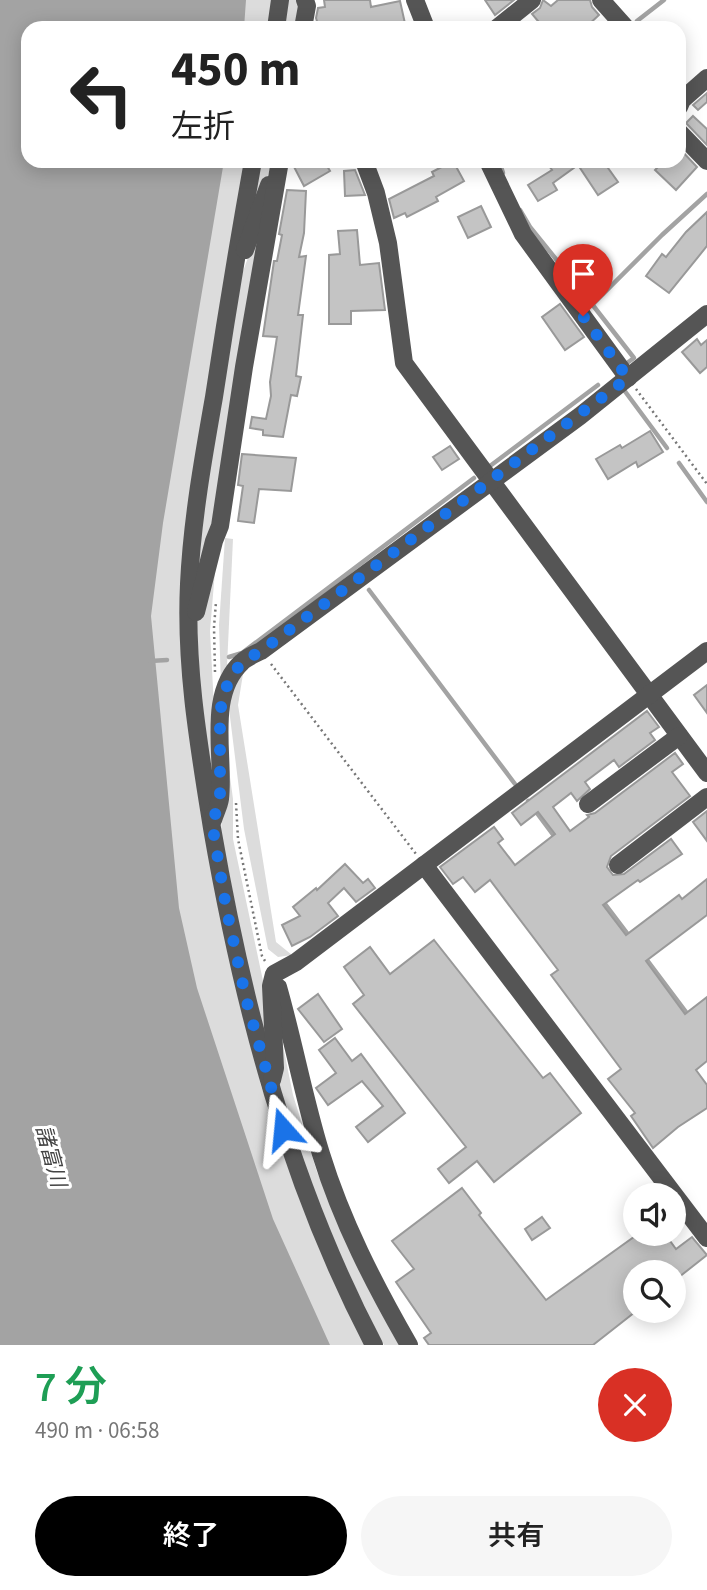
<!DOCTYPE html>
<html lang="ja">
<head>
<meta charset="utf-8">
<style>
	body { margin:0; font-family:"Source Sans 3","Noto Sans JP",sans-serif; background:#f6f6f6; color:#222; height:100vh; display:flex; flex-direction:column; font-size:26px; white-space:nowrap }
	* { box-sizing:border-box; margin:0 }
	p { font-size:23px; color:#767676 }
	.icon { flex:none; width:38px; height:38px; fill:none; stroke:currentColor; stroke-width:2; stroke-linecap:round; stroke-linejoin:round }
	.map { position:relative; height:1345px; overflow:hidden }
	.drawer { display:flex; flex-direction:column; background:#fff; flex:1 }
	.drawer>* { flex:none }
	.top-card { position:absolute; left:21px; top:21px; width:665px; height:147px; border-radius:21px; box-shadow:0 4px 18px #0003; background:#fff; color:#222; overflow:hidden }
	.controls { position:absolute; left:623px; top:1183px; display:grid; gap:14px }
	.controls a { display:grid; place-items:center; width:63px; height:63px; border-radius:50%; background:#fff; box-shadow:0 4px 18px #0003; font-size:35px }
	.pin { position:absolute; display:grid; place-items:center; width:60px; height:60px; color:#fff; margin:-72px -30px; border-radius:50% 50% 50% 0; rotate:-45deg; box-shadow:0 0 7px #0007 }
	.pin .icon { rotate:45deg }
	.me { position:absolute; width:77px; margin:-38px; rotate:342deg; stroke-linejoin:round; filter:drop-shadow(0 0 5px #0008) }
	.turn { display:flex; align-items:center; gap:24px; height:147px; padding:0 35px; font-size:32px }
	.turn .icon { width:91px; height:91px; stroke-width:2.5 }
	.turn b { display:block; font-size:49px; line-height:60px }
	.round { display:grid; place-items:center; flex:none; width:74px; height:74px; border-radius:37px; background:#f6f6f6 }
	.headline { display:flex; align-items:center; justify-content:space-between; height:119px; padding:0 35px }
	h1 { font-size:42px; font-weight:600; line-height:52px; color:#1e9e55 }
	.action { display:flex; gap:14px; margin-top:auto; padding:14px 35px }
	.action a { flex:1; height:80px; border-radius:42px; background:#000; color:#fff; font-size:28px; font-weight:600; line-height:80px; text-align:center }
	.action a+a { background:#f6f6f6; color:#222 }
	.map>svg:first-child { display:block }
</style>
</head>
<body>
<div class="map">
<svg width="707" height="1345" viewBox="0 0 707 1345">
	<rect width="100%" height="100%" fill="#fff"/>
	<g fill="#dcdcdc">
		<path d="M225,0H272L270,28H196Z"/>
		<path d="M287,0H300L299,28H283Z"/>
		<path d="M203,161H248L182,623L223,916L261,1086L311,1219L366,1345H300L190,1063L143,606Z"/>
		<path d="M259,161H273L243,244Z"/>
		<path d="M272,192L213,530L195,605L199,532L242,274Z"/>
		<path d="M225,538L233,539L227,666L221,685L219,625Z"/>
		<path d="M217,547L210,631L215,726L214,796L200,706L196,624Z"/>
		<path d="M243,674L238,705L276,942L292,955L278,957L268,949L244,829L228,701L236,679Z"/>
		<path d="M225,740L233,799V839L270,1014L272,1070L248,970L221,833Z"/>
		<path d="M279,1026L293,1095L317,1172L370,1289L399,1345H384L358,1293L311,1191L278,1088Z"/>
	</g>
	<path fill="#a3a3a3" d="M0,0H246L244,28H28V161H224L163,523L151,616L179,908L197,988L273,1219L330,1345H0Z"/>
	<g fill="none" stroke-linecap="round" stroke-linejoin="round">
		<g stroke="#a3a3a3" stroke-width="4.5">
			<path d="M637,21L664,0"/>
			<path d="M499,161L503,173"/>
			<path d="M520,210L530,227L581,290"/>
			<path d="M588,299L634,358L627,363"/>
			<path d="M592,305L662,235L707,194"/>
			<path d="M624,390L667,448"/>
			<path d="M679,463L707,502"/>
			<path d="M490,466L598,385"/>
			<path d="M369,590L515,784"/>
			<path d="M229,657L242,653L474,478"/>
			<path d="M150,661L167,660"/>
			<path d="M528,801L557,840"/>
			<path d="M602,900L630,937"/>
			<path d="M644,956L689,1016"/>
		</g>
	</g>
	<g fill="#c4c4c4" stroke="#999" stroke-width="2">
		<path d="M324,0H370L371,7L400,1L406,28H339L338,24L319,28L316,18L318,8L325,7Z"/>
		<path d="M485,0H514L495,15Z"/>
		<path d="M543,0L551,6L558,0H590L592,7L599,15L585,28H530L538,21L532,14L540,8Z"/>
		<path d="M707,93V102L698,110L693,105Z"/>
		<path d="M693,116L707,129V145L686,123Z"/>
		<path d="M679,148L697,167L676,190L655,170L664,161H679Z"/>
		<path d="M291,161H324L330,171L304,186Z"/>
		<path d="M453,161L464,181L436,197L438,201L407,217L405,213L394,218L389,199L434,176L432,172Z"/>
		<path d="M556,161H603L618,182L598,195L578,165L553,183L557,190L538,201L528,185L552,170L549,166Z"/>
		<path d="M355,170L365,195L345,196L344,171Z"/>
		<path d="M287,190L306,191L304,233L299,257L306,256L298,315H303L296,376L301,377L297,396L291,395L283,437L263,435V430L250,428L252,417L266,419L271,396L270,382L277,337L263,336L274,261H277L282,235L279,234Z"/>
		<path d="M481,206L491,227L468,238L458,217Z"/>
		<path d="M707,212V246L669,293L646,276L662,254L666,257L686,232Z"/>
		<path d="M357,230L360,265L379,263L385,310L351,311V324H329V255L340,254L338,231Z"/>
		<path d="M560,304L584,337L565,350L542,317Z"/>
		<path d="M697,339L701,345L707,340V367L700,373L682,352Z"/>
		<path d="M650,431L663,452L638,467L636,462L608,479L596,459L620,445L622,448Z"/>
		<path d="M450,446L459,459L442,470L433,457Z"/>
		<path d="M242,454L296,458L291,491L259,489L254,523L238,521L243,486L238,485Z"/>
		<path d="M707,685V713L694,695Z"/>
		<path d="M647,711L659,727L650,733L655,740L619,767L614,760L585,782L590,789L577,801L571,793L553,807L570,831L589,817L587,815L595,813L675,753L683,764L672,772L690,796L611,856L607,867L613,875L624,874L671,839L682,854L640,882L638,880L603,905L626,935L679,895L682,899L707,879V915L646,961L685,1014L707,997V1061L696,1070L707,1085V1108L678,1127L653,1148L631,1116L635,1113L608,1079L621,1069L551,975L558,970L490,880L475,892L463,877L453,884L440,867L494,827L503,839L498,843L515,865L555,834L538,812L521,825L512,813Z"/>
		<path d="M707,811V841L693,822Z"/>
		<path d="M345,864L363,883L368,879L375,888L356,902L344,888L328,903L338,916L310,937L292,946L282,925L300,916L293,907L316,888L317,890Z"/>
		<path d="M434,940L543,1078L550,1073L581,1113L494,1182L477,1161L449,1183L438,1169L466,1147L353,1004L364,995L344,967L370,947L390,974Z"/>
		<path d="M318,994L342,1029L324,1042L298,1009Z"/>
		<path d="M335,1038L352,1061L361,1054L405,1113L368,1142L356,1127L383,1106L362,1081L328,1105L316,1088L336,1073L319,1050Z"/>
		<path d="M462,1188L481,1213L479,1215L546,1300L638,1234H665L676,1249L692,1237L707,1255L674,1281V1272H635V1312L593,1345H429L424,1338L431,1333L396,1282L414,1269L392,1241Z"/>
		<path d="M542,1217L550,1228L532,1240L525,1229Z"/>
	</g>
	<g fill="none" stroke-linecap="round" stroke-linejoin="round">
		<g stroke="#777" stroke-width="2.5" stroke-dasharray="2 3.5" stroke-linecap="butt">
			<path d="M636,389L707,484"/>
			<path d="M271,664L416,854"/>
			<path d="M215,672L214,627L216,602"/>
			<path d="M236,803L238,839L262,956L265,961"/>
		</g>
		<g stroke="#555" stroke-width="18">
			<path d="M415,0L426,28"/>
			<path d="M601,0L626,28"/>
			<path d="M276,28L280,0"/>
			<path d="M303,28L307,6L305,0"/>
			<path d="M497,28L532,0"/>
			<path d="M679,107L682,100L707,78"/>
			<path d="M679,132L707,161"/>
			<path d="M253,161C239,239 226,318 214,397C203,459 192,521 189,584C185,667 199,747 212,828C243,1007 289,1183 374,1345"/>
			<path d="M364,161L376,193L388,243L404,363L707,773"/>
			<path d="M488,161L523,234L628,378"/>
			<path d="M245,250L269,185"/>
			<path d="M196,612L214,541L220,526L244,367L280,161"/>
			<path d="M588,804L679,736"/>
			<path d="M213,820C215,813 219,806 220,799C225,757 206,695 242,662C247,657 255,654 261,651L580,416L707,314"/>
			<path d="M424,865L707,1238"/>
			<path d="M618,865L707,797"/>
			<path d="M278,987C294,1043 304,1099 321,1154C342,1222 374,1284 409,1345"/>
			<path d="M272,1080L275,1068L271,986L274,974L296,962L707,651"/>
		</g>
	</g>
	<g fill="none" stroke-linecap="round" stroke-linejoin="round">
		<path stroke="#1a73e8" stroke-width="12" stroke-dasharray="0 21.6" d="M283,1129L246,999L226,907L212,823L220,801V714L223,695L231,677L242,662L261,651L628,378L583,316"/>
	</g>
	<g text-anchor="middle" stroke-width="6" stroke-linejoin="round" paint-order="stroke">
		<g font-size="21" font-style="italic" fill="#444" stroke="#fff">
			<text transform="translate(51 1156) rotate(75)" y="7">諸富川</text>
		</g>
	</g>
</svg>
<div class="controls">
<a><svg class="icon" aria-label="sound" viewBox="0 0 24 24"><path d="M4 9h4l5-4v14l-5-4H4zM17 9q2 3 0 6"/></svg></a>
<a><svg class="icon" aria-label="search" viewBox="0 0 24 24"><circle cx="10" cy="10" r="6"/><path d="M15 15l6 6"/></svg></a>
</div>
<div class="pin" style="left:583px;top:316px;background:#d93025"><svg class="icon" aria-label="arrive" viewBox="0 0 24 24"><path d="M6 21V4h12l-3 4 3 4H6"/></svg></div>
<svg class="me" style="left:283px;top:1129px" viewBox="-20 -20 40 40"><path d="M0-17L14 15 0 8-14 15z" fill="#1a73e8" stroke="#fff" stroke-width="4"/></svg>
<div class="top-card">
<div class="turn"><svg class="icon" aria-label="left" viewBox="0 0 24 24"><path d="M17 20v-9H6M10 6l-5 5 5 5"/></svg><div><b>450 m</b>左折</div></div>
</div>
</div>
<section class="drawer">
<div class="headline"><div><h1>7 分</h1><p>490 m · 06:58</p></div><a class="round" style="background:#d93025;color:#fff"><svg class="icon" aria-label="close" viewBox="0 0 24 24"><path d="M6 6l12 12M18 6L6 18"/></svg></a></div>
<div class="action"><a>終了</a><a>共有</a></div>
</section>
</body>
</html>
